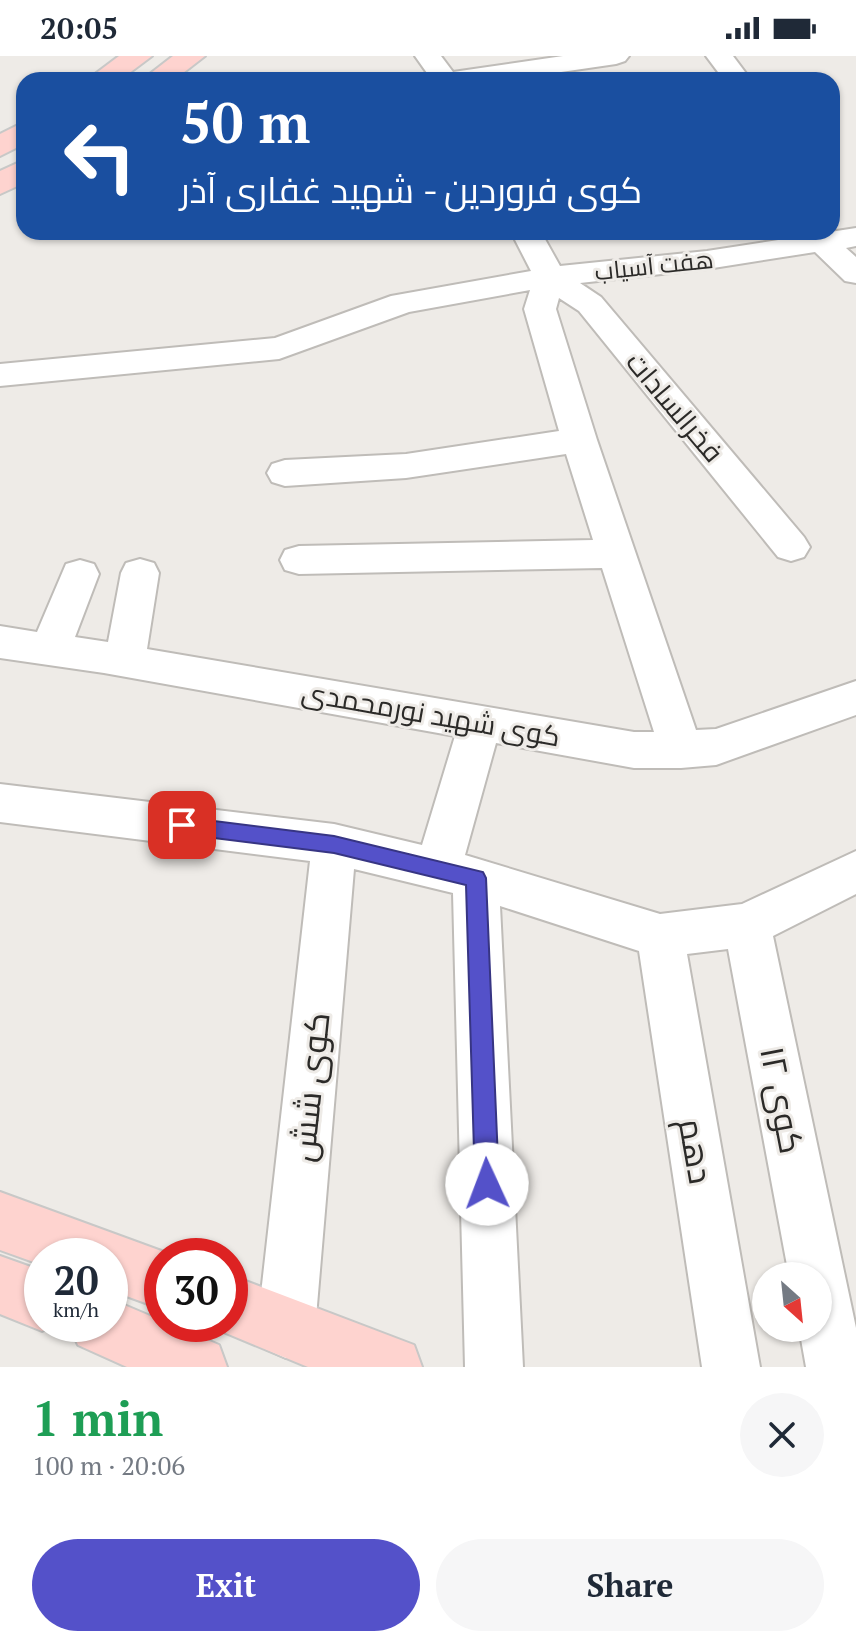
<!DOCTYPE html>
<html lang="en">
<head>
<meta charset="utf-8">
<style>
	body { margin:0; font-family:"PT Serif",Cairo,serif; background:#f6f6f7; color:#1f2937; height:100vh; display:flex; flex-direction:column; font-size:30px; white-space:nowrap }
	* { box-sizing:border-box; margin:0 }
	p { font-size:26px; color:#747a83 }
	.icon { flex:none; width:44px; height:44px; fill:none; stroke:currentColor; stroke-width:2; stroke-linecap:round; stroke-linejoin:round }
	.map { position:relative; height:1311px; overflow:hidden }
	.sheet { display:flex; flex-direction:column; background:#fff; flex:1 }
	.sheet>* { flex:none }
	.guide { position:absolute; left:16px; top:16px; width:824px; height:168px; border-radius:24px; box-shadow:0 2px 6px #0004; background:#1a4fa0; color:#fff; overflow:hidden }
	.needle { width:52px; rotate:153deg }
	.fabs { position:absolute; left:752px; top:1206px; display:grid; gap:16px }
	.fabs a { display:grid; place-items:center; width:80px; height:80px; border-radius:50%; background:#fff; box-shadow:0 2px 6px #0004; font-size:40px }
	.speed { position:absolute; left:24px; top:1182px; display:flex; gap:16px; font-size:40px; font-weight:700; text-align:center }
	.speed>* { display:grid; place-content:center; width:104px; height:104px; border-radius:50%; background:#fff; box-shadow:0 2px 6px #0004; line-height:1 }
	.speed small { font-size:20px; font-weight:400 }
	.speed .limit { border:12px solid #d22; background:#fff; color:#111 }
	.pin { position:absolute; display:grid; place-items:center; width:68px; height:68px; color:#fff; margin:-34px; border-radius:16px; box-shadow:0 4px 12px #0006 }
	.me { position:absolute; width:88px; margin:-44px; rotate:358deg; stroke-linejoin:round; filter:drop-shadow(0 0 6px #0008) }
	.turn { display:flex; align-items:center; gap:28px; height:168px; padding:0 32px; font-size:36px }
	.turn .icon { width:104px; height:104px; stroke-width:2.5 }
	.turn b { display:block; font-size:56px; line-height:68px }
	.round { display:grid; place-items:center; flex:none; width:84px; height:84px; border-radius:42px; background:#f6f6f7 }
	.overview { display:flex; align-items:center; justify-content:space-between; height:136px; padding:0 32px }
	h1 { font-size:48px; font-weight:600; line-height:60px; color:#1e9e55 }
	.button { display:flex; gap:16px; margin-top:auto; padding:16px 32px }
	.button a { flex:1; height:92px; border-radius:48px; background:#5451c9; color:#fff; font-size:32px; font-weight:600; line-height:92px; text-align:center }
	.button a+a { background:#f6f6f7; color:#1f2937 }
	.status { display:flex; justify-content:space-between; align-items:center; height:56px; padding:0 40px; background:#fff; direction:ltr }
	.status svg { height:22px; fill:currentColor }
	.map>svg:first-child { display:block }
</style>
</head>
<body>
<div class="status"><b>20:05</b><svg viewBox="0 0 49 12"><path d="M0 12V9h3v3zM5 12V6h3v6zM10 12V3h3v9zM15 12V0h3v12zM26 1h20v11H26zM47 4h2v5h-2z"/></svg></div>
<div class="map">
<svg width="856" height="1311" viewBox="0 0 856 1311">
	<rect width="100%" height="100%" fill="#eeebe7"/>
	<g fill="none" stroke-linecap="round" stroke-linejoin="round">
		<defs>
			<g id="minor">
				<path d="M415,0H441L453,16L563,0H629L625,5L616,8L507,24H432Z"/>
				<path d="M706,0H733L751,24H724Z"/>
				<path d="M856,172V190L846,192L856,201V227L845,225L815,196L707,213L580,227L601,241L804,481L810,491L804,501L791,505L778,501L579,255L559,242L556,253L597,384L696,674L716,673L856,625V659L716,709L681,712H634L496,687L465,799L660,858L742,848L856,795V838L773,880L856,1272V1311H806L799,1272H818V1220H789L728,893L687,898L760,1311H702L639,895L500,850L523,1311H465L453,837L354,813L315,1273L306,1293L286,1302L266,1293L257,1273L310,805L0,766V728L334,768L422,789L455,680L104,617L0,602V570L37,576L66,508L80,504L94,508L99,518L75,581L108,586L121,517L126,507L140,503L154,507L159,517L147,593L634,676H654L602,512L299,518L285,514L280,504L285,494L299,490L593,484L566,398L406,422L285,430L272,426L267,417L272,408L285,404L406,398L559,375L524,253L530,234L409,256L279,303L0,330V308L275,282L391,240L531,215L511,176H541L560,210L707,195Z"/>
			</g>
			<g id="major">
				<path d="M119,0H152L120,24H87Z"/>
				<path d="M173,0H205L174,24H142Z"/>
				<path d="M24,66V88L0,100V78Z"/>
				<path d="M24,104V127L0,138V115Z"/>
				<path d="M0,1136L175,1200H162V1253L110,1234V1200H42V1209L0,1194Z"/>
				<path d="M0,1200L42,1215V1268H58L42,1275L0,1258Z"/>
				<path d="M230,1219L414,1289L422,1311H308L209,1270L230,1268Z"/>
				<path d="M110,1243L162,1265V1268H169L219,1289L227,1311H127L78,1289L69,1268H110Z"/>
			</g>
		</defs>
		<use href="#minor" stroke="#bfbcb8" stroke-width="4"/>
		<use href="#major" stroke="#c8c8c7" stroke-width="4"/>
		<use href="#minor" fill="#fff" fill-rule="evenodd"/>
		<use href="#major" fill="#fed3cf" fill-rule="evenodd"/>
	</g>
	<path fill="#5451c9" stroke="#373583" stroke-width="2" d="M182,761L334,780L483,816L486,822L499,1128L495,1136L487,1139L479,1136L475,1128L466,829L334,797L182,778L175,775L172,769L175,763Z"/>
	<g text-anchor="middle" stroke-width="6" stroke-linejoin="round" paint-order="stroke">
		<g font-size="24" fill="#2b2a28" stroke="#eeebe7">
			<text transform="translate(654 210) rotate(-6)" y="8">هفت آسیاب</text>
		</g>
		<g font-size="28" fill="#2b2a28" stroke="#eeebe7">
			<text transform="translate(675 351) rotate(50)" y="10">فخرالسادات</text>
			<text transform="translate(431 658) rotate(10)" y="10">کوی شهید نورمحمدی</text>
		</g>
		<g font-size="34" fill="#2b2a28" stroke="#eeebe7">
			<text transform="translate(310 1031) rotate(-84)" y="12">کوی شش</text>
			<text transform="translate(782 1044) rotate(79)" y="12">کوی ۱۲</text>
			<text transform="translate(696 1095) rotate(80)" y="12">دهم</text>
		</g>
	</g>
</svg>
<div class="fabs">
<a><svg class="needle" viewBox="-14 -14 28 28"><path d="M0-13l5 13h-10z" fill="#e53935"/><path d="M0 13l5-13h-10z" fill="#747a83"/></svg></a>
</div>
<div class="speed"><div>20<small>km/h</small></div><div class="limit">30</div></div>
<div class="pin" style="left:182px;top:769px;background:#d93025"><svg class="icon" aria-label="arrive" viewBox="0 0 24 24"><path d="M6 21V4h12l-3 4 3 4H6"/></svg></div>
<svg class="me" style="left:487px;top:1128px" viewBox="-20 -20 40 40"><circle r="19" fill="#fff"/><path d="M0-13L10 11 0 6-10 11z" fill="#5451c9"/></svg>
<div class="guide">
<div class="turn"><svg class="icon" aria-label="left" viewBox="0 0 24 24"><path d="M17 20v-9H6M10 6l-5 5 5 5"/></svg><div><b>50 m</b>کوی فروردین - شهید غفاری آذر</div></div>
</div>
</div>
<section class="sheet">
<div class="overview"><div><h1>1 min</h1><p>100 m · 20:06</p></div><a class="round"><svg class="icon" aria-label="close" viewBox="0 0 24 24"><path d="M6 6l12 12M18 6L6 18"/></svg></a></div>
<div class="button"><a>Exit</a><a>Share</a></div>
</section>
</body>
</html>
